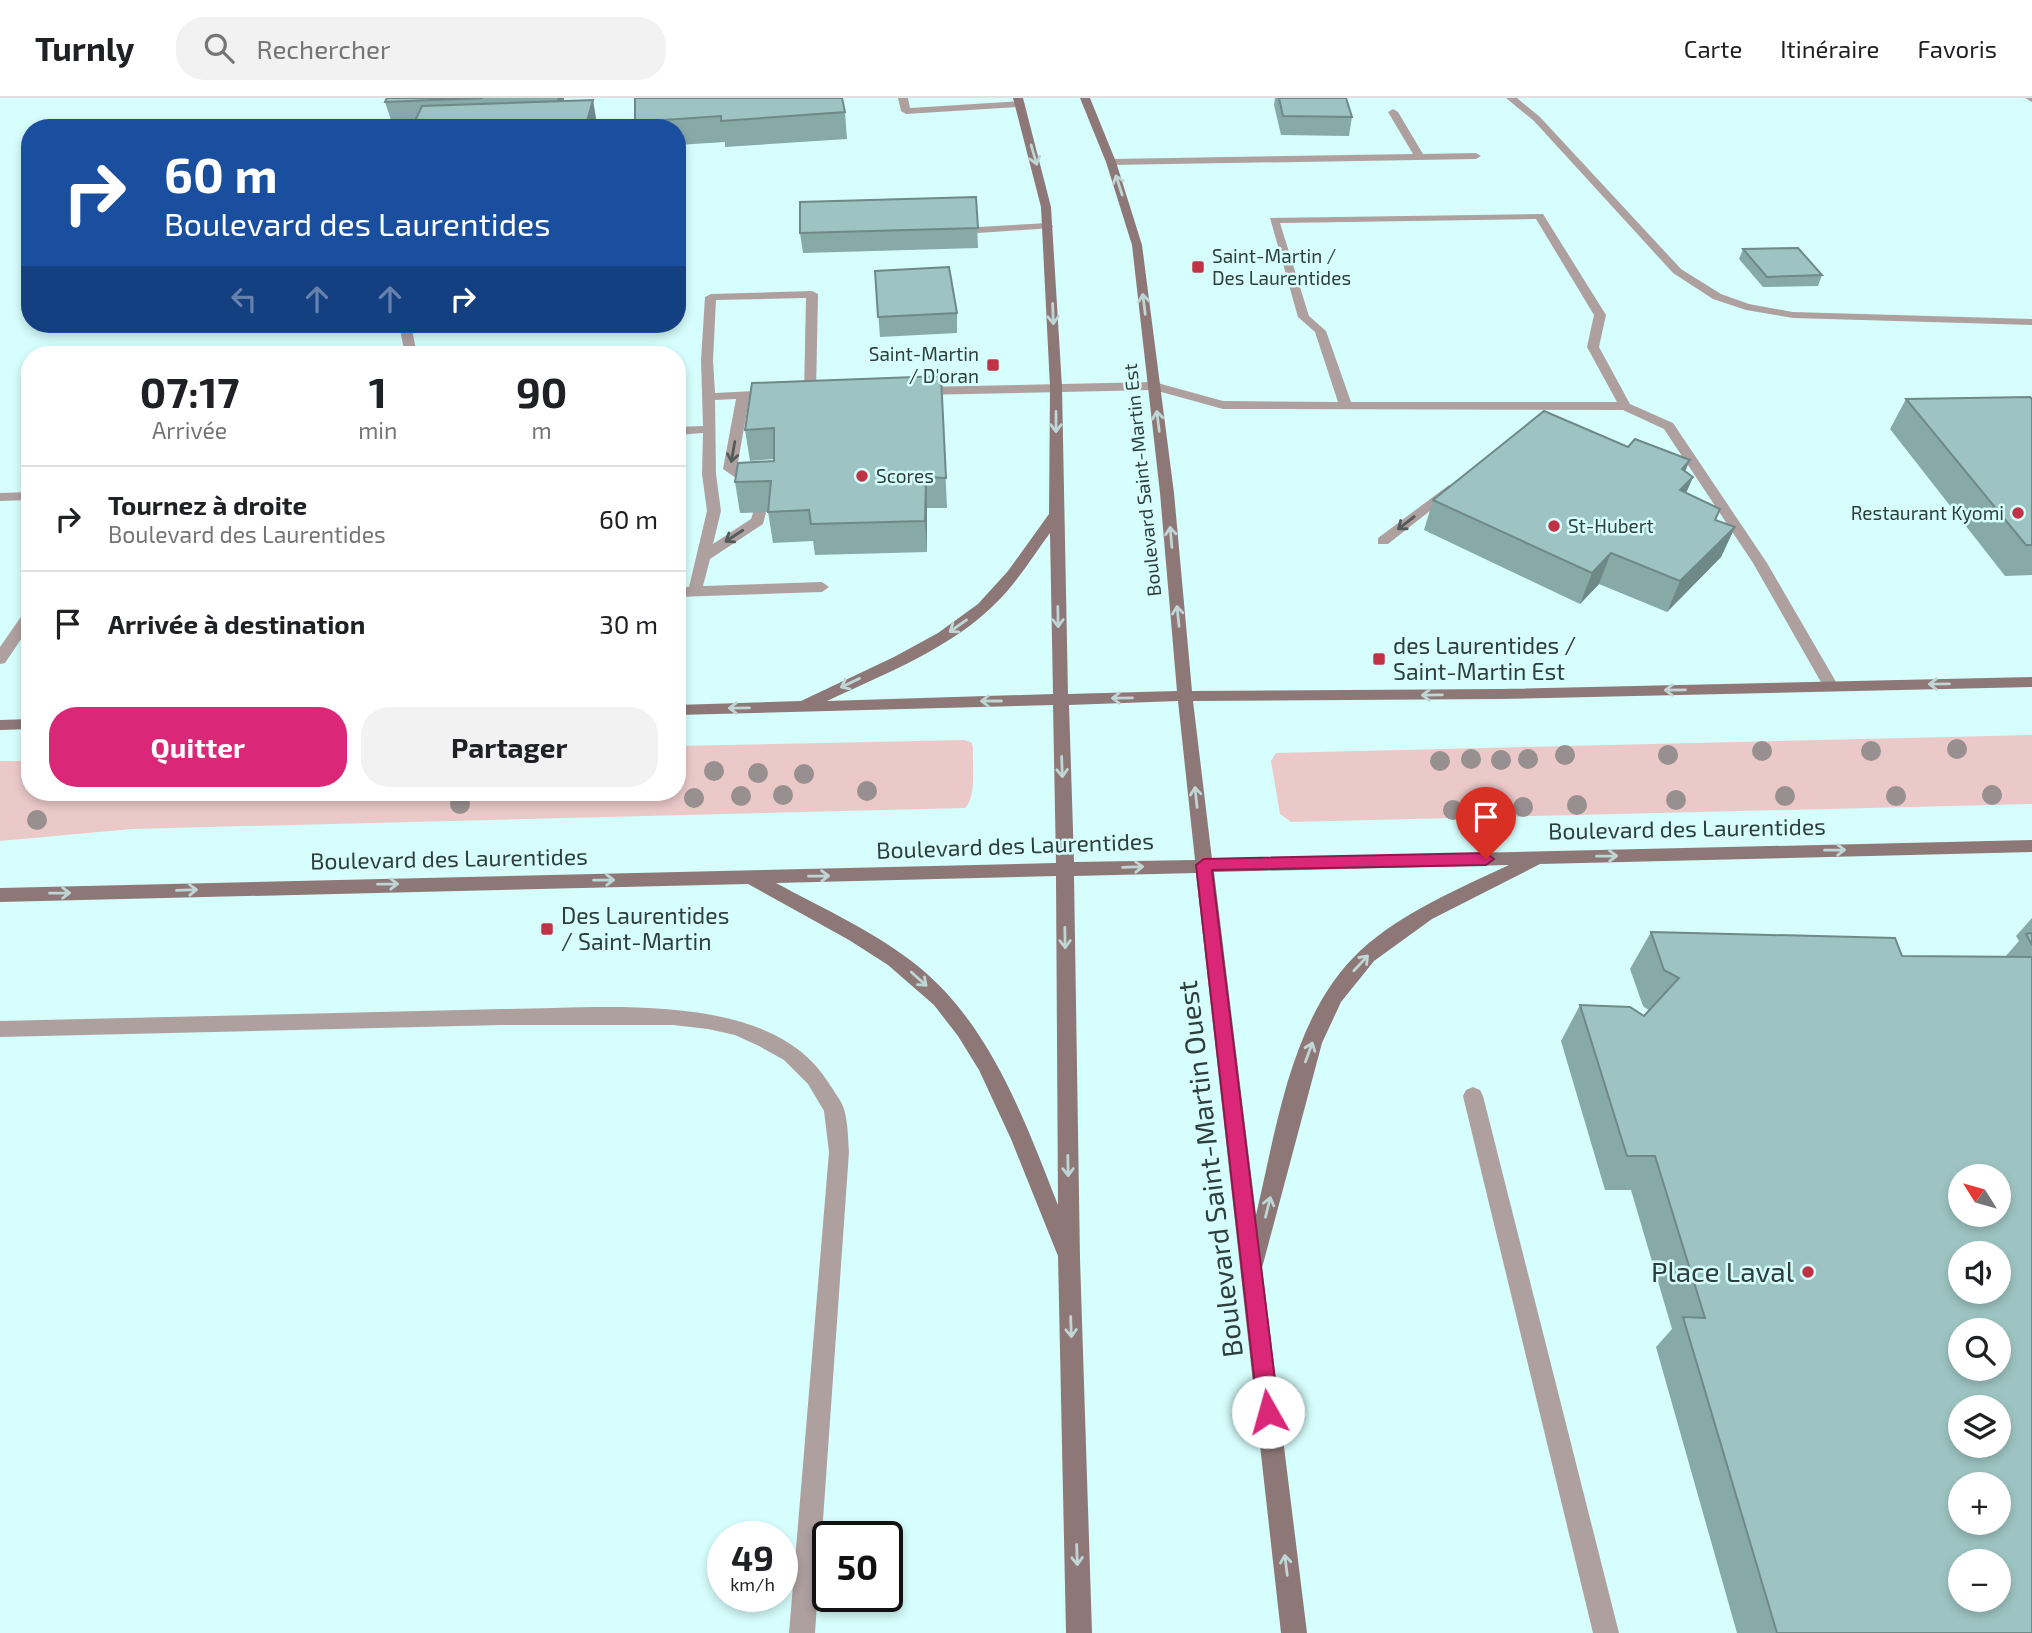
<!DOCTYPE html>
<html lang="fr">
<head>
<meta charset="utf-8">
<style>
	body { margin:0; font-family:"Exo 2",sans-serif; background:#f2f2f2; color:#202124; height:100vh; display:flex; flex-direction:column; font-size:26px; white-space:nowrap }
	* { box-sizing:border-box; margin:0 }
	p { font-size:23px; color:#757577 }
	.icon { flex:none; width:38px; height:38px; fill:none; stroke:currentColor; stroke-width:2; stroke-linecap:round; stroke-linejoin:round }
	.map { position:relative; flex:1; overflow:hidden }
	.side { position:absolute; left:21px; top:248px; width:665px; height:455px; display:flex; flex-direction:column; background:#fff; border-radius:28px; box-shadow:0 4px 10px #0003 }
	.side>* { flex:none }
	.top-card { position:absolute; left:21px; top:21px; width:665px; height:214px; border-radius:28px; box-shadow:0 4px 10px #0003; background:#1a4fa0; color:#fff; overflow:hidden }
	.needle { width:46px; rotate:307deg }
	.fabs { position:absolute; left:1948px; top:1066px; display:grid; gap:14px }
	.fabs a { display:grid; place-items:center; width:63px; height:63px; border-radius:50%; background:#fff; box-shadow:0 4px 10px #0003; font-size:35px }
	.speed { position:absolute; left:707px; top:1423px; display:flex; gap:14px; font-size:35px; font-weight:700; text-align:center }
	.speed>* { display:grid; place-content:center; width:91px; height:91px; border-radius:50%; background:#fff; box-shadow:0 4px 10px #0003; line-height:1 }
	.speed small { font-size:18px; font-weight:400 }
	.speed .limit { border:4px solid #111; border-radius:10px; background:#fff; color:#111 }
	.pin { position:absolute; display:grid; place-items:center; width:60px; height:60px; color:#fff; margin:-72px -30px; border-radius:50% 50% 50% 0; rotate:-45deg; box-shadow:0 0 7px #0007 }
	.pin .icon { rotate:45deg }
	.me { position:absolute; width:77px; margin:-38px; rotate:353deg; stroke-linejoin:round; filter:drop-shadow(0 0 5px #0008) }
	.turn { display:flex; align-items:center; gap:24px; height:147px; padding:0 28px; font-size:32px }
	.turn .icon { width:91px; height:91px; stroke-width:2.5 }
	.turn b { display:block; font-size:49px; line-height:60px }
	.lanes { display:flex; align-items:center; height:66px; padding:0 28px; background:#0003; justify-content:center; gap:35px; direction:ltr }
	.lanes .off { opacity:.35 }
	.eta { display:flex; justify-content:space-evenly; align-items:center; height:119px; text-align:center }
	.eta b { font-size:42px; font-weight:700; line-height:49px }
	.cta { display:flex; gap:14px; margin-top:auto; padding:14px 28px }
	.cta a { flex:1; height:80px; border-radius:28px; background:#db2777; color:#fff; font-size:28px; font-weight:700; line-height:80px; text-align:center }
	.cta a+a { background:#f2f2f2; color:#202124 }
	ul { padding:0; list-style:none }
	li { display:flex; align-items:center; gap:21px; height:105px; padding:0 28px; border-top:2px solid #e0e0e0 }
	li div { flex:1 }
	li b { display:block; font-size:26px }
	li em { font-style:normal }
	header { display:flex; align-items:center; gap:42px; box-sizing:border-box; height:98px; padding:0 35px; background:#fff; border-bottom:2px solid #e0e0e0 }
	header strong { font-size:33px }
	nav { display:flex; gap:38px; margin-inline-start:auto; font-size:24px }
	.search { width:490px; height:63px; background:#f2f2f2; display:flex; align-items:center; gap:18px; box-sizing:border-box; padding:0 24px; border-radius:28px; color:#757577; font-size:26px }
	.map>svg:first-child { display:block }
</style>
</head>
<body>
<header>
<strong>Turnly</strong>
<div class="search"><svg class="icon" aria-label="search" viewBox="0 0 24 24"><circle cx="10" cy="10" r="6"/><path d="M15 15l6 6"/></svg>Rechercher</div>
<nav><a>Carte</a><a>Itinéraire</a><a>Favoris</a></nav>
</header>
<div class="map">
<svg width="2032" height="1535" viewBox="0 0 2032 1535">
	<rect width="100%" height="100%" fill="#d6fefc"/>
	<g fill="#ebc9c9">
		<path d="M2032,637V706L1291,724L1280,716L1271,663L1276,655Z"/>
		<path d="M965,642L972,645L973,650C972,666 977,699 965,710L132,731L0,743V663H30V695H677V648Z"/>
	</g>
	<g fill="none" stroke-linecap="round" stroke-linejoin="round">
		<g fill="#afa0a0" fill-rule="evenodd">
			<path d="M898,0H908L910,10L1020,3L1025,6L1020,9L906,16L901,13Z"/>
			<path d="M1506,0H1517L1540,19L1681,171L1721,196L1749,206L1793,214L2032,221V227L1793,220L1746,212L1713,201L1673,175L1534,23Z"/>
			<path d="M2025,0H2032V4Z"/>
			<path d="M1393,11L1398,14L1423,56L1476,55L1481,58L1476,61L1111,67L1106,64L1111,61L1413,56L1388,14Z"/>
			<path d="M1543,116L1606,217L1599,249L1630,306L1673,325L1767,465L1839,589L1836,593H1826L1753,465L1664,331L1623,312L1223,311L1154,292L919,297L913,293L919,289L1154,284L1223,303L1338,304L1315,234L1298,219L1270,120ZM1536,121L1594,217L1587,249L1617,304H1351L1326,233L1309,218L1280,125Z"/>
			<path d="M1048,125L1053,128L1052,130L978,135L973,132L978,129Z"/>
			<path d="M812,193L818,196L816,295L810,299L804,295L806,200L716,202L713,262L715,295L772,292L778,296L772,300L749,301L737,370L760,386V392L755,393L723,371L736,301L715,302L716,376L721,413L713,446L751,421L754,412H764L766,415L763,426L710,461L703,488L822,484L829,489L822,494L677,499V489H689L707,413L702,376L703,335L677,337V329L703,328L701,262L705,199L711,196Z"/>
			<path d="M399,226H411L417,257H405Z"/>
			<path d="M1449,387L1454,388V394L1388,446H1378V440Z"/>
			<path d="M30,394V402L0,403V395Z"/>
			<path d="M30,511V528L5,565L0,566V549L25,513Z"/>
			<path d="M502,911C598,911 770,890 828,984C833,992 841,1002 844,1011C848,1025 848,1040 849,1054L815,1535H789L829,1054L824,1013L808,986L784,962L759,948L735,937L708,931L673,927H502L0,939V923Z"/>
			<path d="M1473,989L1480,992L1483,998L1619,1535H1593L1463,998L1466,992Z"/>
		</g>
		<g fill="#8d7777" fill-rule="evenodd">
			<path d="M1013,0H1023L1051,109L1062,289L1068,596L1177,593L1160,395L1132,147L1106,64L1080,0H1090L1116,64L1142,147L1174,395L1192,593L1500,591L2032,579V589L1500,601L1193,603L1212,761L2032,742V754L1540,766L1432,821L1374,863L1341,904L1322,945L1262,1170L1307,1535H1281L1196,775L1074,778L1080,1161L1092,1535H1066L1058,1158L1011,1041L979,972L958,938L934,907L888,867L849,842L748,786L0,804V790L1056,765L1053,607L677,617V607L801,603L894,559L938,535L978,506L1008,473L1049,416L1050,289L1041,109ZM1050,435L1053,596L827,603C886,575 951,551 998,503C1018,483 1033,458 1050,435ZM1178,603L1195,762L1074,764L1069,607ZM1509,767C1458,791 1403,814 1361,852C1291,917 1277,1029 1256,1117L1214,774ZM1056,778L1058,1107C1025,1023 991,928 919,869C876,834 824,811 776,785Z"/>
			<path d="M30,621V631L0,632V622Z"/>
		</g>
	</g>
	<g fill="#988f90">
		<circle cx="1957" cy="651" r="10"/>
		<circle cx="1762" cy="653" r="10"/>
		<circle cx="1871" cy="653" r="10"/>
		<circle cx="1565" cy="657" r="10"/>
		<circle cx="1668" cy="657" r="10"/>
		<circle cx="1471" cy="661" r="10"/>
		<circle cx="1528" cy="661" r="10"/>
		<circle cx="1501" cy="662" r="10"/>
		<circle cx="1440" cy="663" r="10"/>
		<circle cx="714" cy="673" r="10"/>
		<circle cx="758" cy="675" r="10"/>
		<circle cx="804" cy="676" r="10"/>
		<circle cx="867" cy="693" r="10"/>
		<circle cx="783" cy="697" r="10"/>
		<circle cx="1992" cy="697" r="10"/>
		<circle cx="741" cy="698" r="10"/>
		<circle cx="1785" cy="698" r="10"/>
		<circle cx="1896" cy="698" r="10"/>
		<circle cx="694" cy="700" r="10"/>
		<circle cx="1676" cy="702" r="10"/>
		<circle cx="460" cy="706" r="10"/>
		<circle cx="1577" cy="707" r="10"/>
		<circle cx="1523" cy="709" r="10"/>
		<circle cx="1453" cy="712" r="10"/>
		<circle cx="37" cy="722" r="10"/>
	</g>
	<g fill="#87a9a7">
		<path d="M387,0H564V3L596,20L594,30H412L415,21L391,22L385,4Z"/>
		<path d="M635,0L845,14L847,41L725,49V44L677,47V30H636L635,24Z"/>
		<path d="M1275,0H1346L1352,19L1349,38L1281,37L1274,7Z"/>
		<path d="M976,99L978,150L803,155L800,135Z"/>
		<path d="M1743,151L1822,177L1818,188L1763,189L1739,161Z"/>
		<path d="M875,173L957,215V235L880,239Z"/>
		<path d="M941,278L947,410H927V454L815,457L813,443L773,445L768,414L740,415L735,384L774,363V361L750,363L745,332Z"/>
		<path d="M1906,301H2032V477L2005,478L1890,331Z"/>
		<path d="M1628,349L1685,374L1693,379L1686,395L1715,422L1735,429L1721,459L1667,514L1599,486L1580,506L1424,432L1433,402Z"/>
		<path d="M2032,820V1535H1737L1656,1249L1672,1231L1631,1092H1605L1561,943L1580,907L1644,918L1650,913L1643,908L1630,871L1651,834L1902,858L2005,859L2019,843L2016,838Z"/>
	</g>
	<g fill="#6e8988">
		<path d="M557,0H564L560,15Z"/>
		<path d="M593,2L596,20L594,30H588L587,23Z"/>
		<path d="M1690,362L1677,392L1682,371Z"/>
		<path d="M926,379L927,410V454L925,423Z"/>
		<path d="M1693,379L1680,409V392Z"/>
		<path d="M1735,429L1721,459L1667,514L1680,483Z"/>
		<path d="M1611,455L1599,486L1580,506L1592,475Z"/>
	</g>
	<g fill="#9dc4c2" stroke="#6e8988" stroke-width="2" fill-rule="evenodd">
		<path d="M387,0H483L385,4Z"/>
		<path d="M635,0H842L845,14L721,23V18L635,24Z"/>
		<path d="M1279,0H1346L1352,19L1283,18Z"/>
		<path d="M593,2L587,23L412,29L422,8Z"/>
		<path d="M976,99L978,130L800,135V104Z"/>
		<path d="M1798,150L1822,177L1767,179L1743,151Z"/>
		<path d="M949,169L957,215L878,219L875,173Z"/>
		<path d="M941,278L946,380L926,379L925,423L811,426L809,412L768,414L771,383L735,384L738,365L774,363V330L745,332L752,285Z"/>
		<path d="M2030,299L2032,301V447H2026L1906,301Z"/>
		<path d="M1544,313L1628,349L1635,341L1690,362L1682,371L1693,379L1680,392L1720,411L1715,422L1735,429L1680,483L1611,455L1592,475L1433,402Z"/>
		<path d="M1651,834L1895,840L1902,858L2032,859V1535H1777L1683,1219L1705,1220L1655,1058H1627L1580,907L1630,909L1644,918L1679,880L1664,872ZM1960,1078H1998V1116H1960ZM1960,1155H1998V1194H1960ZM1960,1232H1998V1270H1960ZM1960,1309H1998V1348H1960ZM1960,1386H1998V1424H1960ZM1960,1463H1998V1502H1960Z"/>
		<path d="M2032,835V847L2026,836Z"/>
	</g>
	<defs><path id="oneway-shaft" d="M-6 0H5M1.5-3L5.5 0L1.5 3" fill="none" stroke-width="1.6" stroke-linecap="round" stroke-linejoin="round" transform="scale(1.75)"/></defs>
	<g stroke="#c0d6d4">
		<use href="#oneway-shaft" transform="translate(1034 57) rotate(74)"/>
		<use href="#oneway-shaft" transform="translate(1119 87) rotate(-108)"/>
		<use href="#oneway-shaft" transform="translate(1144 206) rotate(-97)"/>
		<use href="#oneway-shaft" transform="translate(1053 216) rotate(88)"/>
		<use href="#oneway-shaft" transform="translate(1158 323) rotate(-97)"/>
		<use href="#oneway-shaft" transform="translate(1056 324) rotate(90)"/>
		<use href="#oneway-shaft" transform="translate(1171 439) rotate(-95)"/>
		<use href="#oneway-shaft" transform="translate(1178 518) rotate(-96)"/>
		<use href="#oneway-shaft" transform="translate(1058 519) rotate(89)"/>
		<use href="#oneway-shaft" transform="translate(958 528) rotate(145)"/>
		<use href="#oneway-shaft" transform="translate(850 585) rotate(154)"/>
		<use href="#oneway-shaft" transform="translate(1939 586) rotate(179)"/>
		<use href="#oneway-shaft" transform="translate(1675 592) rotate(179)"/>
		<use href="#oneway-shaft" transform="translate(1432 597) rotate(179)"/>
		<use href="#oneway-shaft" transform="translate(1122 600) rotate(179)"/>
		<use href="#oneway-shaft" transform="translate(991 603) rotate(180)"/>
		<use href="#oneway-shaft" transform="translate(739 610) rotate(179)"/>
		<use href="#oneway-shaft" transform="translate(1062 669) rotate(88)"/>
		<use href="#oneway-shaft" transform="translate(1196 699) rotate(-96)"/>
		<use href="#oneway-shaft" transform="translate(1835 752) rotate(-1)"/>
		<use href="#oneway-shaft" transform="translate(1607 758) rotate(-1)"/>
		<use href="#oneway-shaft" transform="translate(1133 769) rotate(-2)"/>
		<use href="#oneway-shaft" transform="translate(819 778) rotate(-1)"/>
		<use href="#oneway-shaft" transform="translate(604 782) rotate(-1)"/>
		<use href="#oneway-shaft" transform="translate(388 786) rotate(-1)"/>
		<use href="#oneway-shaft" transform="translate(187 792) rotate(-2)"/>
		<use href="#oneway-shaft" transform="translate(60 795) rotate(-1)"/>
		<use href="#oneway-shaft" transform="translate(1065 840) rotate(89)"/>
		<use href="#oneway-shaft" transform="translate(1361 865) rotate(-47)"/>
		<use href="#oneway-shaft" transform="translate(919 881) rotate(42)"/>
		<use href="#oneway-shaft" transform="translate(1309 954) rotate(-70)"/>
		<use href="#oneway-shaft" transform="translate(1068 1068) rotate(89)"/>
		<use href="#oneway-shaft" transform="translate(1268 1109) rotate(-76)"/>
		<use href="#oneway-shaft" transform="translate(1071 1229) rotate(88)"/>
		<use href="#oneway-shaft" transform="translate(1077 1457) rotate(88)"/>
		<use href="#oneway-shaft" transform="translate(1286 1467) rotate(-97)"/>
	</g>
	<g stroke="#555b5b">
		<use href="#oneway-shaft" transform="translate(733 354) rotate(100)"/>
		<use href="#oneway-shaft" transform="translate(1406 425) rotate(142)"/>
		<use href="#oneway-shaft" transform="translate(734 438) rotate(147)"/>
	</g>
	<path fill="#db2777" stroke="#8e194d" stroke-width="2" d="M1486,755L1494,761L1486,767L1212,772L1279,1314L1276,1321L1268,1324L1261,1321L1258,1314L1196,767L1204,761Z"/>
	<g fill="#c23247" stroke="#d6fefc" stroke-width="2.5">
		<rect x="1191" y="162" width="14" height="14" rx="3.5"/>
		<rect x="986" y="260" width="14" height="14" rx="3.5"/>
		<circle cx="862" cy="378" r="7"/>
		<circle cx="2018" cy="415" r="7"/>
		<circle cx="1554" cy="428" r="7"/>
		<rect x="1372" y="554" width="14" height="14" rx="3.5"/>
		<rect x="540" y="824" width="14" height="14" rx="3.5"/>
		<circle cx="1808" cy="1174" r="7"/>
	</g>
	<g text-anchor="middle" stroke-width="5" stroke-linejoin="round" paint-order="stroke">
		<g font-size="19" fill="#2e3e3d" stroke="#d6fefc" text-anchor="start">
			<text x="1212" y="165">Saint-Martin /<tspan x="1212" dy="22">Des Laurentides</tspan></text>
			<text x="979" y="263" text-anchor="end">Saint-Martin<tspan x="979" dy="22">/ D'oran</tspan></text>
			<text x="876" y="385">Scores</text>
			<text x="2004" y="422" text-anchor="end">Restaurant Kyomi</text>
			<text x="1568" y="435">St-Hubert</text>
		</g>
		<g font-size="19" fill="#2e3e3d" stroke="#d6fefc">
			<text transform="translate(1142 382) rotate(-96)" y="7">Boulevard Saint-Martin Est</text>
		</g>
		<g font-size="23" fill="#2e3e3d" stroke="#d6fefc" text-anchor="start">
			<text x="1393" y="556">des Laurentides /<tspan x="1393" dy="26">Saint-Martin Est</tspan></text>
			<text x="561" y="826">Des Laurentides<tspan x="561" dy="26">/ Saint-Martin</tspan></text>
		</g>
		<g font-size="23" fill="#2e3e3d" stroke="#d6fefc">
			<text transform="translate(1687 731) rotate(-1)" y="8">Boulevard des Laurentides</text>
			<text transform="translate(1015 748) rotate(-2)" y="8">Boulevard des Laurentides</text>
			<text transform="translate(449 761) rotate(-1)" y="8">Boulevard des Laurentides</text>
		</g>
		<g font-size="28" fill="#2e3e3d" stroke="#d6fefc">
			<text transform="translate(1210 1071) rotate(-97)" y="10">Boulevard Saint-Martin Ouest</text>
		</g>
		<g font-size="28" fill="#2e3e3d" stroke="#d6fefc" text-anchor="end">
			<text x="1794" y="1184">Place Laval</text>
		</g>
	</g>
</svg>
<div class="fabs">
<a><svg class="needle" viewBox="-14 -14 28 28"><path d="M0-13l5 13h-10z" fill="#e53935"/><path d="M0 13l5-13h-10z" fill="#757577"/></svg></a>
<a><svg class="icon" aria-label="sound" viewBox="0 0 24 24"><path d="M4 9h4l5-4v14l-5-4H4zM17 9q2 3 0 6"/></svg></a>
<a><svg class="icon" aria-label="search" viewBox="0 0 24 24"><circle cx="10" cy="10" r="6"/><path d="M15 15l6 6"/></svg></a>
<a><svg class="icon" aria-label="layers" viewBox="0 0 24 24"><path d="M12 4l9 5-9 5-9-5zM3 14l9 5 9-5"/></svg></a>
<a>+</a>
<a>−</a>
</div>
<div class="speed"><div>49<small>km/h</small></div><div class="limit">50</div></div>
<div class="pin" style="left:1486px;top:761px;background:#d93025"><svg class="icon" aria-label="arrive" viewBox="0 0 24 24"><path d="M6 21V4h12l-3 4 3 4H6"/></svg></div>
<svg class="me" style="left:1268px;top:1314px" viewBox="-20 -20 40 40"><circle r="19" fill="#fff"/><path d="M0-13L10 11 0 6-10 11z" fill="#db2777"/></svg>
<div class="top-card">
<div class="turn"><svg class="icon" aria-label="right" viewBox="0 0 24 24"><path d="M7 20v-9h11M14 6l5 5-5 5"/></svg><div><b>60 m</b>Boulevard des Laurentides</div></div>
<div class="lanes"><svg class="icon off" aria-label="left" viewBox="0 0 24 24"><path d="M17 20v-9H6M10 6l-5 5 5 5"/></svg><svg class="icon off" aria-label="ahead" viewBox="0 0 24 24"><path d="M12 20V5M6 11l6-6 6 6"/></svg><svg class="icon off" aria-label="ahead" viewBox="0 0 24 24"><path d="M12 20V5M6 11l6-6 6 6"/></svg><svg class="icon" aria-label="right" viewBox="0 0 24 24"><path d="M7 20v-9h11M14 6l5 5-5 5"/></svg></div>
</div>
<section class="side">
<div class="eta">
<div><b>07:17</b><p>Arrivée</p></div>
<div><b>1</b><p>min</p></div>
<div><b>90</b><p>m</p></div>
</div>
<ul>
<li><svg class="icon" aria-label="right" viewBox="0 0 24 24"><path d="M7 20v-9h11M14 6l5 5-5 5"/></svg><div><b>Tournez à droite</b><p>Boulevard des Laurentides</p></div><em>60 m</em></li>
<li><svg class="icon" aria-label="arrive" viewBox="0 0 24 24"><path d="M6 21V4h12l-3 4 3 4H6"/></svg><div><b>Arrivée à destination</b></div><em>30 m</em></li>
</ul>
<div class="cta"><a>Quitter</a><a>Partager</a></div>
</section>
</div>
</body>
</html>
